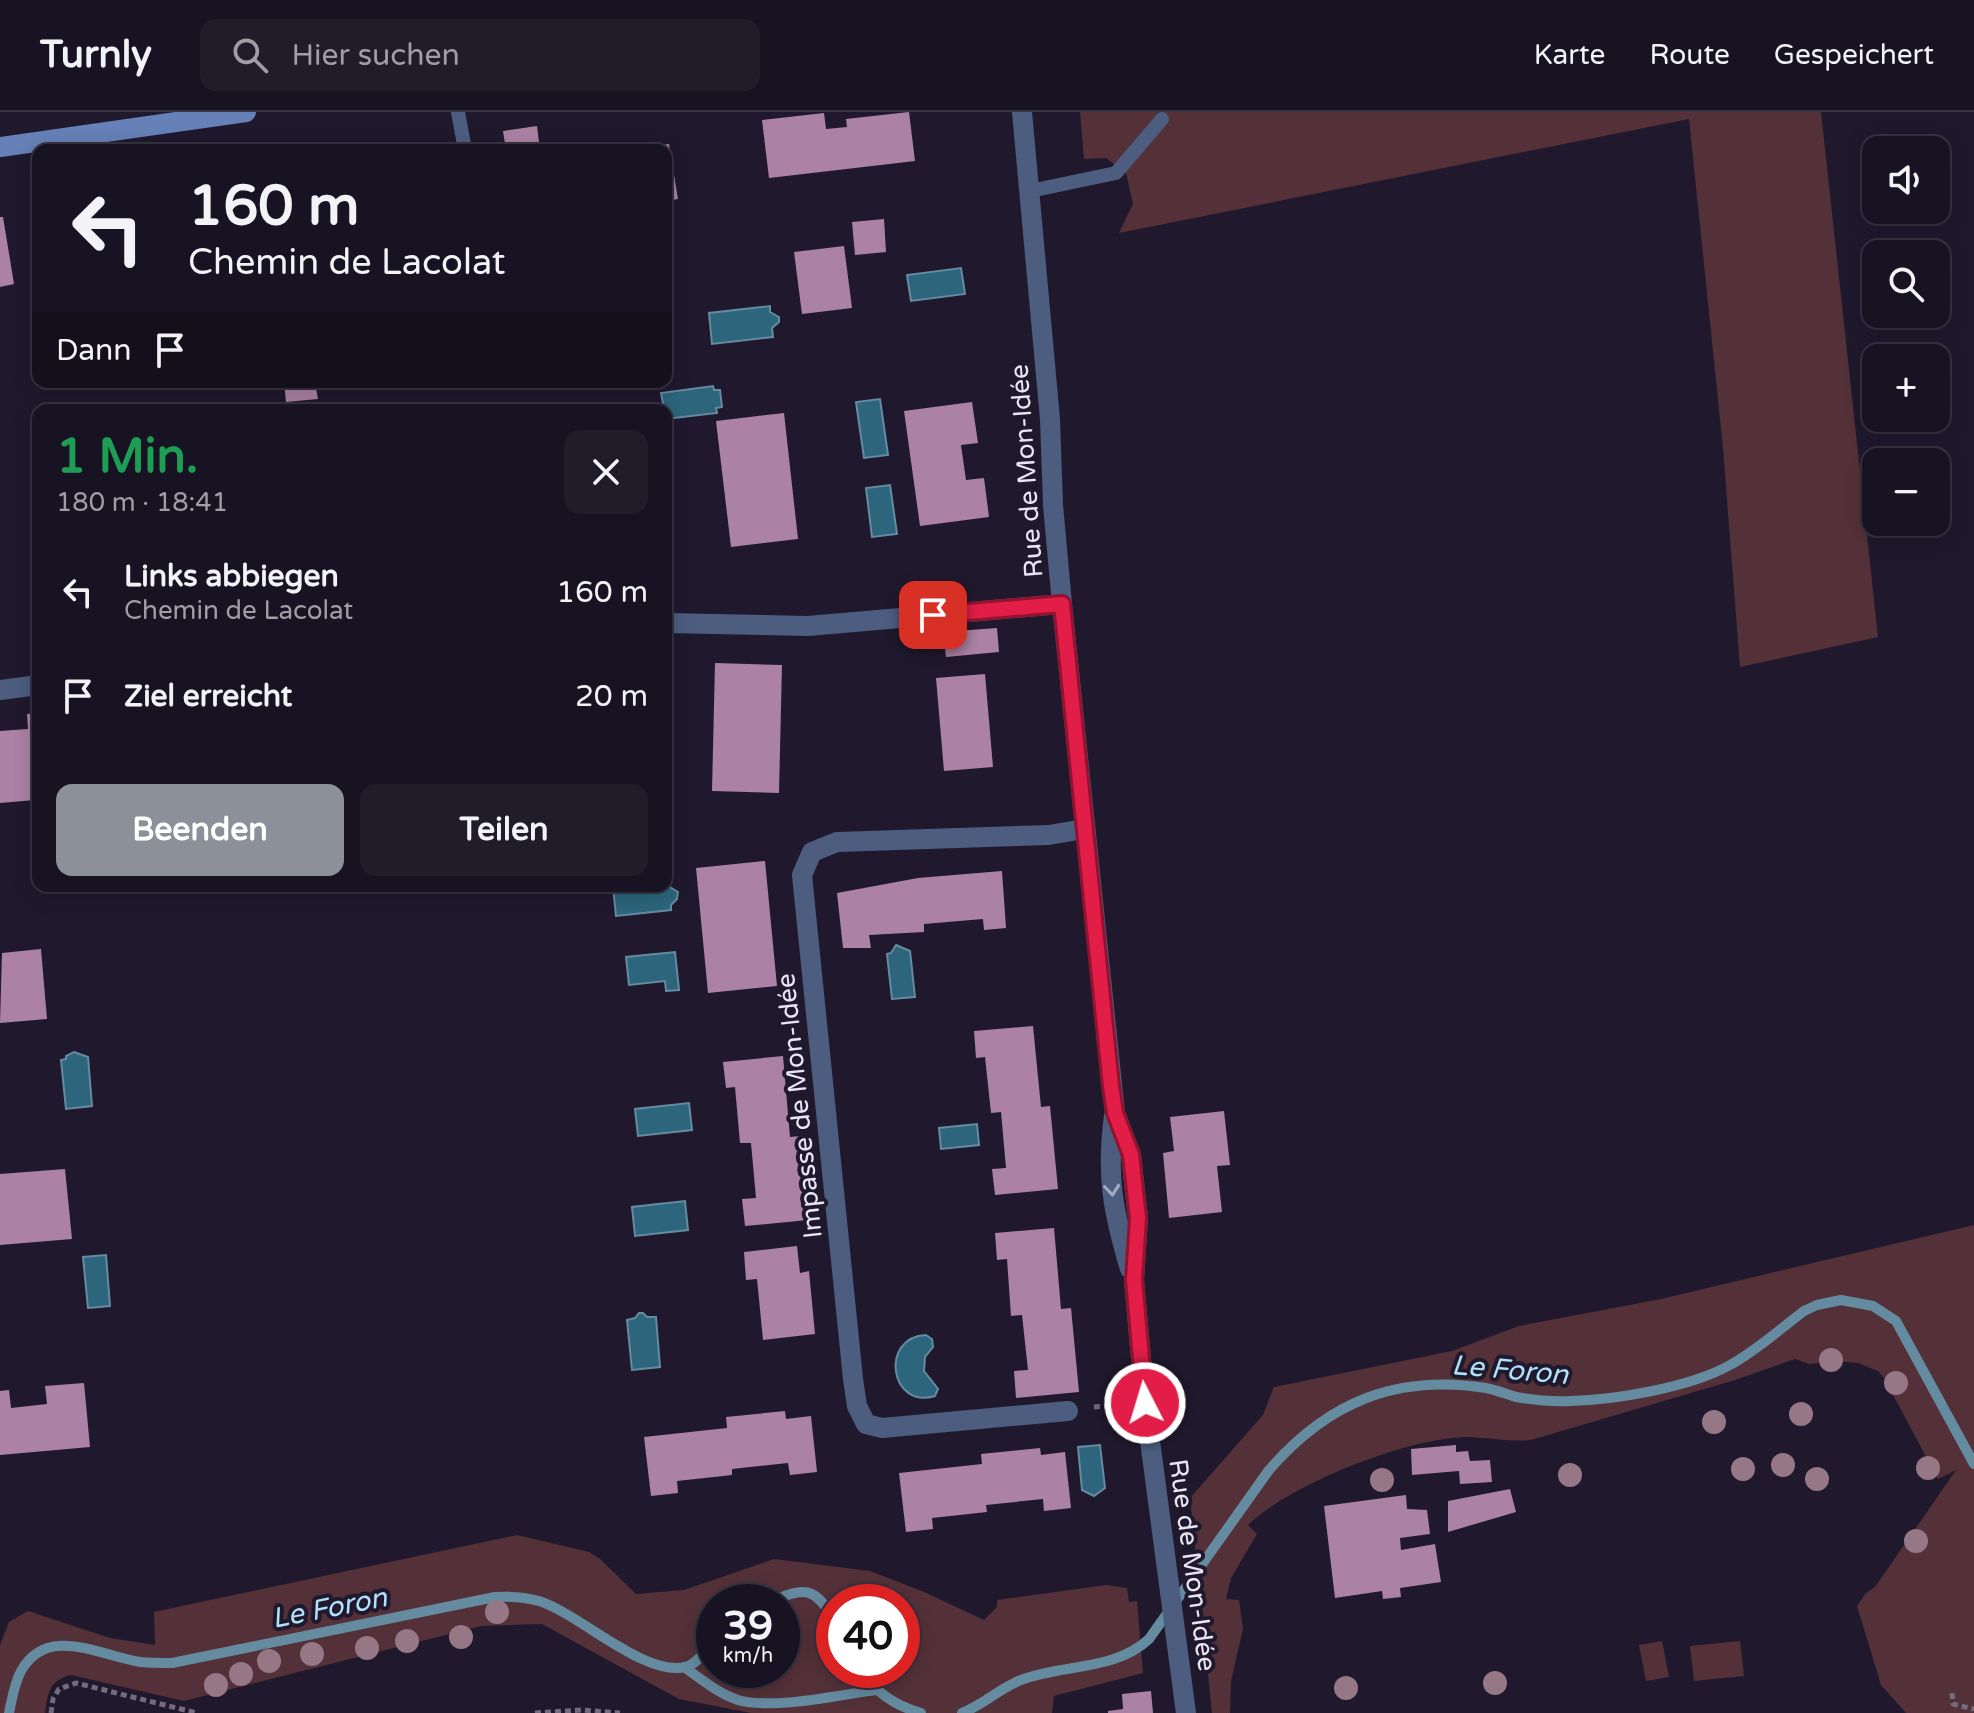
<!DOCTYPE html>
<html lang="de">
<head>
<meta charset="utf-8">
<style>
	body { margin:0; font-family:"Varela Round",sans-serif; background:#211c2a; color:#f1f3f6; height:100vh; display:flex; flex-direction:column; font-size:30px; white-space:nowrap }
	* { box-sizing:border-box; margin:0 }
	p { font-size:26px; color:#9f9ea5 }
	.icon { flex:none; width:44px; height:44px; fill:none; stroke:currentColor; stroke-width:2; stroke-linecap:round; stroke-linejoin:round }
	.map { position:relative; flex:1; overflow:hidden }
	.drawer { position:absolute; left:32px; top:292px; width:640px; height:488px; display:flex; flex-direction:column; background:#181322; border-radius:16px; box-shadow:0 4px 20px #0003,0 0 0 2px #363240 }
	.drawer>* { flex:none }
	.banner { position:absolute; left:32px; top:32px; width:640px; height:244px; border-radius:16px; box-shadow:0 4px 20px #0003,0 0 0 2px #363240; background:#181322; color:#f1f3f6; overflow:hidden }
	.controls { position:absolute; left:1862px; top:24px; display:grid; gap:16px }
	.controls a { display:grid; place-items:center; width:88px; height:88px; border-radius:16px; background:#181322; box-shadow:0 4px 20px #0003,0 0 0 2px #363240; font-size:40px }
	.speed { position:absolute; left:696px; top:1472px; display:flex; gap:16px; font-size:40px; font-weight:700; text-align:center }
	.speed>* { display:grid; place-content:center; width:104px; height:104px; border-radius:50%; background:#181322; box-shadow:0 4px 20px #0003,0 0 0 2px #363240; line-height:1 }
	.speed small { font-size:20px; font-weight:400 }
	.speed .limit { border:12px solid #d22; background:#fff; color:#111 }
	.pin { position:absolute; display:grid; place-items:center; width:68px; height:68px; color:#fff; margin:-34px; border-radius:16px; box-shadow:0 4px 12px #0006 }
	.me { position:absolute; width:88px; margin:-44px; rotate:355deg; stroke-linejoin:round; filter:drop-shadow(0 0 6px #0008) }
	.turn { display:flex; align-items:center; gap:28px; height:168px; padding:0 24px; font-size:36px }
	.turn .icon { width:104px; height:104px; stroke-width:2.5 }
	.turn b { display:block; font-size:56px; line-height:68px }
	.then { display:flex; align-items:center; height:76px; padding:0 24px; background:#0003; gap:16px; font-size:30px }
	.round { display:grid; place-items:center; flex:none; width:84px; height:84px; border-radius:16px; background:#211c2a }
	.headline { display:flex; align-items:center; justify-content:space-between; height:136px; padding:0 24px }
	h1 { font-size:48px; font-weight:700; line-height:60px; color:#1e9e55 }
	.cta { display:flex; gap:16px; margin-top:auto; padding:16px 24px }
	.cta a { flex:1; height:92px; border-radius:16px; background:#8c9099; color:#fff; font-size:32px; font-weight:700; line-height:92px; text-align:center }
	.cta a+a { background:#211c2a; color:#f1f3f6 }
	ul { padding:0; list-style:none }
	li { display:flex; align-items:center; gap:24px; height:104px; padding:0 24px }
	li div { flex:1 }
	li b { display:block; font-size:30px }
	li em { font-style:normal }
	header { display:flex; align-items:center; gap:48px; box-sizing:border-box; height:112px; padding:0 40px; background:#181322; border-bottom:2px solid #363240 }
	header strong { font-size:38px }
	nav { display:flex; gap:44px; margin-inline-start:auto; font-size:28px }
	.search { width:560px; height:72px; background:#211c2a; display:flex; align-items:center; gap:20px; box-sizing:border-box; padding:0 28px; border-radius:16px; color:#9f9ea5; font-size:30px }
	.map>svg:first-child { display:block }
</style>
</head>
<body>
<header>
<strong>Turnly</strong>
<div class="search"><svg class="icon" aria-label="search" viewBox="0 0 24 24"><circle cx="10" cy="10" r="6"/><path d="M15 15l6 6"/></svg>Hier suchen</div>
<nav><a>Karte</a><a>Route</a><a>Gespeichert</a></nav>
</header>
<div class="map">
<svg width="1974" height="1601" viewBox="0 0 1974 1601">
	<rect width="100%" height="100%" fill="#20192e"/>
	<g fill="#543138" fill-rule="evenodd">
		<path d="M1080,0H1821L1878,525L1740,555L1723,336L1689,7L1119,121L1133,92L1126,61L1106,46L1084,47Z"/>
		<path d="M1974,1113V1601H1906L1881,1573L1857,1494L1866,1481L1875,1475L1956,1358L1938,1367L1884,1266L1878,1259L1858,1251L1835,1249L1809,1252L1795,1247L1735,1268L1531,1328C1508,1330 1492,1326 1470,1325C1411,1324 1290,1372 1248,1413L1257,1422L1231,1466L1226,1487L1239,1488L1243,1517L1231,1569L1230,1601H1212L1190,1386L1263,1303L1274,1275L1452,1239L1519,1214L1661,1187Z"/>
		<path d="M517,1423L589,1440L600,1447L636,1482L684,1478L774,1447L870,1459L922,1479L984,1508L997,1495V1488L1106,1473L1127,1476L1129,1490L1137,1489L1143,1561L1054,1584L1052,1601H751L679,1587L542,1512L481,1514L184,1589L71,1563C49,1568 48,1581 45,1601H0V1533L9,1510L28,1499L110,1526L155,1533L154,1500ZM714,1490H782V1558H714ZM834,1490H902V1558H834Z"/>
		<path d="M1662,1529L1669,1565L1646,1569L1639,1533Z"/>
		<path d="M1740,1529L1744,1564L1694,1569L1690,1534Z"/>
	</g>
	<g fill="#2c657c" stroke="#658ba0" stroke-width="2">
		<path d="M961,156L965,182L911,189L907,163Z"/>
		<path d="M770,194V200L779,205V210L772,216L773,225L712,232L709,201Z"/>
		<path d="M713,274L714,278H720L722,295L716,296L717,301L666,307L661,281Z"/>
		<path d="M880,287L888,343L864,346L856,290Z"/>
		<path d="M890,373L897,422L872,425L866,376Z"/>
		<path d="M666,769L668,774L678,780L677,787L671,793V798L616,804L613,775L666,774Z"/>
		<path d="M896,833L910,839L915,885L892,887L887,842L891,841Z"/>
		<path d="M675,840L679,878L666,879L665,869L629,873L626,845Z"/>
		<path d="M74,940L88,945L92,994L66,997L61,948L66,947V944Z"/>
		<path d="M689,991L692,1018L638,1024L635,997Z"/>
		<path d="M977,1012L979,1033L941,1037L939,1016Z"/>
		<path d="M685,1089L688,1118L635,1124L632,1095Z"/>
		<path d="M106,1143L110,1194L88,1196L83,1145Z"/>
		<path d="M639,1201H643L647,1205H656L660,1255L632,1258L627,1208L635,1206Z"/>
		<path d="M926,1223L932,1227L933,1235L925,1245L924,1259L938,1277L935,1284C890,1298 879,1225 926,1223Z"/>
		<path d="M1100,1333L1105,1376L1094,1384L1082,1378L1078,1335Z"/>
	</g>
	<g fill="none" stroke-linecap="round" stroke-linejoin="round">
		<g stroke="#658ba0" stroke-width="10">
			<path d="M771,1490C805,1474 815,1475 834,1508"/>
			<path d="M684,1555C701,1567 719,1582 738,1588C774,1598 838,1583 876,1578"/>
			<path d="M862,1558C875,1581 896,1594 921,1601"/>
			<path d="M9,1601C12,1587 14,1572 21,1559C48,1511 102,1545 141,1550C151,1551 162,1551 172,1551L495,1485C510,1484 524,1485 539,1489C580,1502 644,1565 686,1555C697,1552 706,1538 714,1530"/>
			<path d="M962,1601C983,1593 1000,1576 1021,1568C1063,1552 1115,1559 1149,1527L1269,1358C1328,1290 1396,1262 1486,1276C1496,1278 1506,1282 1516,1285C1533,1288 1553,1290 1570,1289C1616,1288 1691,1275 1730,1253C1756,1239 1780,1217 1804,1199L1817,1193L1841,1188L1873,1194L1896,1209L1974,1352"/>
		</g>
	</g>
	<g fill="#ab82a4">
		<path d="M909,0L915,49L769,66L762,8L824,1L826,17L847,15L846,7Z"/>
		<path d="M537,14L540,38H506L503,19Z"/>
		<path d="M669,32L678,87L666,89V38L643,36Z"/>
		<path d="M0,105H3L14,172L0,175Z"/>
		<path d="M884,107L886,140L855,143L852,110Z"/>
		<path d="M844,134L852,196L802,202L794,140Z"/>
		<path d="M284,270H315L318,287L286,290Z"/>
		<path d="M972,290L978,331L961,333L966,368L984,366L989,405L920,414L904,299Z"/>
		<path d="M784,301L798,427L731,435L716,309Z"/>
		<path d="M997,516L999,540L946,545L943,520Z"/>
		<path d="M715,551L782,553L779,681L712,679Z"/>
		<path d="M985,562L993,655L944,659L936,566Z"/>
		<path d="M38,601V639L31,640L35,688L0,691V619L28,617L27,602Z"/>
		<path d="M765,749L777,874L708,881L696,756Z"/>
		<path d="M1002,759L1006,816L984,818L983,807L924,812V820L869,823L871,836H843L837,781L918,766Z"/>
		<path d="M41,837L47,907L0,911L2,841Z"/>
		<path d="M1033,914L1041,995L1050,994L1058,1077L995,1083L992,1057L1006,1056L1001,1000L991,1001L985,945L976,946L974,919Z"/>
		<path d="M783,944L790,1025L800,1024L808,1108L745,1114L742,1087L756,1086L751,1031H740L735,975L726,976L723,950Z"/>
		<path d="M1224,999L1230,1053L1217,1054L1222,1100L1169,1106L1163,1041L1174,1039L1170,1005Z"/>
		<path d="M65,1057L72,1127L0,1133V1062Z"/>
		<path d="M1054,1116L1061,1197L1071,1196L1079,1280L1016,1286L1014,1259L1028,1258L1022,1203L1011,1204L1007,1147L997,1148L995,1121Z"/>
		<path d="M797,1134L800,1161L809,1159L815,1222L763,1228L757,1167L746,1168L744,1140Z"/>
		<path d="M84,1271L90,1335L0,1343V1279L9,1278L11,1296L47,1292L45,1274Z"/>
		<path d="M785,1299L786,1307L811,1304L817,1360L790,1363L788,1351L732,1357V1363L677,1369L678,1381L651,1384L644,1325L727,1316L726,1305Z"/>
		<path d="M1456,1333V1340L1468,1339L1470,1349L1490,1348L1492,1370L1460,1372L1459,1359L1412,1363L1411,1337Z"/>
		<path d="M1040,1336L1041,1343L1065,1340L1071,1396L1044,1399L1043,1387L986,1393L987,1400L932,1406L933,1417L906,1420L899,1361L982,1352L981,1342Z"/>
		<path d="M1510,1377L1516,1400L1448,1420V1389Z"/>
		<path d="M1406,1383L1407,1397L1427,1398L1430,1422L1400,1426L1401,1438L1435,1432L1441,1470L1400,1476L1401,1485L1383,1487L1382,1479L1335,1486L1324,1394Z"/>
		<path d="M1151,1579L1153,1601H1108V1599L1123,1597L1122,1582Z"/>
	</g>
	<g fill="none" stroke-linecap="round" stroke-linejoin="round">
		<g stroke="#726c7e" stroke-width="5" stroke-dasharray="6 4" stroke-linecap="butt">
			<path d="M1094,1295L1120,1293"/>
			<path d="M1952,1581L1953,1592L1974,1597"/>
			<path d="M51,1601L53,1587L59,1577L76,1571L197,1601"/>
			<path d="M535,1601L582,1598L620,1601"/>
		</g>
		<g stroke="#4c5d7f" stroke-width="14">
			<path d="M458,0L465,38"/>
			<path d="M1030,79L1116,61L1162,7"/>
		</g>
		<g stroke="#4c5d7f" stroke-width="20">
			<path d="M666,511L808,514L1062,492"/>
			<path d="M0,578L38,573"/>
			<path d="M1068,1299L882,1316L866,1312L857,1294L853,1267L802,763L812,740L837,730L1049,723L1084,717"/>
		</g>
		<g stroke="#4c5d7f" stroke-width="20">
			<path d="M1022,0L1050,307L1053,393L1062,492L1115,1001L1131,1043L1138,1106L1134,1168L1145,1291L1186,1601"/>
			<path d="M1114,1004C1106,1063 1113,1100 1130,1157"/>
		</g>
		<path stroke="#6581b7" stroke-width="20" d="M0,35L246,0"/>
	</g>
	<g fill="#967785">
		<circle cx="1831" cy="1248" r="12"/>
		<circle cx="1896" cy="1271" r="12"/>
		<circle cx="1801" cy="1302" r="12"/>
		<circle cx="1714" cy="1310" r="12"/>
		<circle cx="1783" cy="1353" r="12"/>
		<circle cx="1928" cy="1356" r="12"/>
		<circle cx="1743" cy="1357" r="12"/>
		<circle cx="1570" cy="1363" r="12"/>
		<circle cx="1817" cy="1367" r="12"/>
		<circle cx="1382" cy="1368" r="12"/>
		<circle cx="1916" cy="1429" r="12"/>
		<circle cx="497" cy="1500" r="12"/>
		<circle cx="461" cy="1525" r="12"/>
		<circle cx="407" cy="1529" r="12"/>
		<circle cx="367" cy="1536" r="12"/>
		<circle cx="312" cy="1542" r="12"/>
		<circle cx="269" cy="1549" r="12"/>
		<circle cx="241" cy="1562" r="12"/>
		<circle cx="1495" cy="1571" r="12"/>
		<circle cx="216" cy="1573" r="12"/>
		<circle cx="1346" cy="1576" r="12"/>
	</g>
	<defs><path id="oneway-chevron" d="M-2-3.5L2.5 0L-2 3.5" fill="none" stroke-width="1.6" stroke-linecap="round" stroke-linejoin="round" transform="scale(2)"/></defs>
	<use stroke="#a2a8bf" href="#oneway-chevron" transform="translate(1112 1078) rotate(84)"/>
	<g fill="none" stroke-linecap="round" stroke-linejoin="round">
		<defs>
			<path id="route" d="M933,503L1062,492L1111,974L1115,1001L1131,1043L1138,1106L1134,1168L1145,1291"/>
		</defs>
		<use href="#route" stroke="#92132f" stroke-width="20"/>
		<use href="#route" stroke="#e11d48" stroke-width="14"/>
	</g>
	<g text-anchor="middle" stroke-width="8" stroke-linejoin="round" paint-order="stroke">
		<g font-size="26" fill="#e9e5f4" stroke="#20192e">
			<text transform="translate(1026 359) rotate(-94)" y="9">Rue de Mon-Idée</text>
			<text transform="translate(799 994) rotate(-96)" y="9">Impasse de Mon-Idée</text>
			<text transform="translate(1193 1453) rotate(82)" y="9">Rue de Mon-Idée</text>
		</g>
		<g font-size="28" font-style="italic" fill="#b0e1f8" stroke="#20192e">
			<text transform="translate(1510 1257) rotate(5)" y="10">Le Foron</text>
			<text transform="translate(329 1495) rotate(-11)" y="10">Le Foron</text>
		</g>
	</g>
</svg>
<div class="controls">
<a><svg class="icon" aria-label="sound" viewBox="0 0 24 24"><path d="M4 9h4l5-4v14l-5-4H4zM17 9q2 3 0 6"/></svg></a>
<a><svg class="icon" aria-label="search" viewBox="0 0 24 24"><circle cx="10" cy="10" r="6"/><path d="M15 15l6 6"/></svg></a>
<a>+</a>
<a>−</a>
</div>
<div class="speed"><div>39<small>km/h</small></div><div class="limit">40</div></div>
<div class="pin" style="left:933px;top:503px;background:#d93025"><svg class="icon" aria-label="arrive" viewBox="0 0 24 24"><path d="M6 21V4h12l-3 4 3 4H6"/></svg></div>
<svg class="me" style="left:1145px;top:1291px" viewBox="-20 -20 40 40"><circle r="17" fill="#e11d48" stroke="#fff" stroke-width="3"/><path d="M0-11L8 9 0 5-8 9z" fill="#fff"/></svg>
<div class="banner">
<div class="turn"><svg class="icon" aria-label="left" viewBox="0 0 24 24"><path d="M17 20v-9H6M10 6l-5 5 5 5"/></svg><div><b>160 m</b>Chemin de Lacolat</div></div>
<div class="then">Dann<svg class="icon" aria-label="arrive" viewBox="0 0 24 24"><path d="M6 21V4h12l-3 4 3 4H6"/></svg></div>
</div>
<section class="drawer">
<div class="headline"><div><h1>1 Min.</h1><p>180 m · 18:41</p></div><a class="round"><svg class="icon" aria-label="close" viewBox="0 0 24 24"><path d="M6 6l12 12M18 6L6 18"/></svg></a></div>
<ul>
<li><svg class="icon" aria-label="left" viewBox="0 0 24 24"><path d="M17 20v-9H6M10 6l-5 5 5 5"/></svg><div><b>Links abbiegen</b><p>Chemin de Lacolat</p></div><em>160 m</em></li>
<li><svg class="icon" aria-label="arrive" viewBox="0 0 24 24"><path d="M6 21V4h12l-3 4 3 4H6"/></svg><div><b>Ziel erreicht</b></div><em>20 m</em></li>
</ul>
<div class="cta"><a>Beenden</a><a>Teilen</a></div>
</section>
</div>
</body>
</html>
